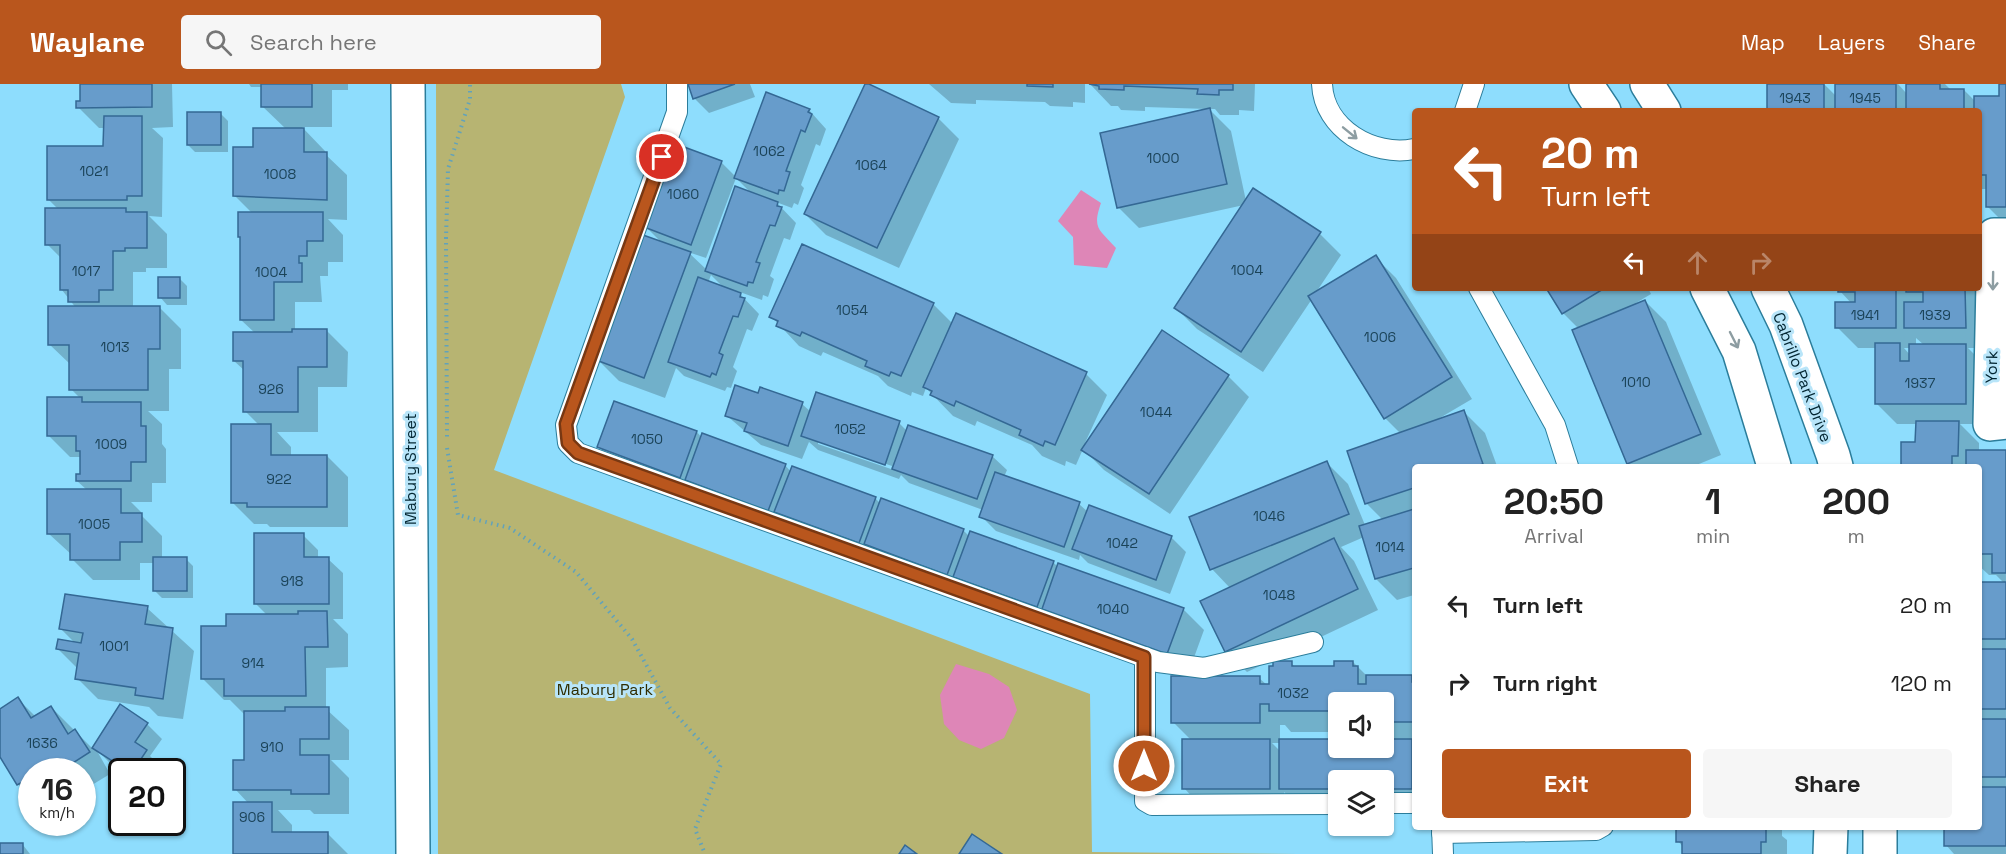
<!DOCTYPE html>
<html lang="en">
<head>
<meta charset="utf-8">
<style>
	body { margin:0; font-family:"Space Grotesk",sans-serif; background:#f6f6f6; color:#222; height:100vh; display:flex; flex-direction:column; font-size:22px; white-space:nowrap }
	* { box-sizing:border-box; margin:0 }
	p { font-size:20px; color:#767676 }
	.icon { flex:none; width:33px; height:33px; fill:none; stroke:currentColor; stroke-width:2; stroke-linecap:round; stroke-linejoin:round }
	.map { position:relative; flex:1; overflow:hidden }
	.sheet { position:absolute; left:1412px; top:380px; width:570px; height:366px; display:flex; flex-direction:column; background:#fff; border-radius:6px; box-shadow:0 2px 4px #0004 }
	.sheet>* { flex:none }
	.top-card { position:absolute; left:1412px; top:24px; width:570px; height:183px; border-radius:6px; box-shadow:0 2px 4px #0004; background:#b9561d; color:#fff; overflow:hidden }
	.fabs { position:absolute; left:1328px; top:608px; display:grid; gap:12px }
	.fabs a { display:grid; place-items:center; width:66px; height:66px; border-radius:6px; background:#fff; box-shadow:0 2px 4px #0004; font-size:30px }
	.speed { position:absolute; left:18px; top:674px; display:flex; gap:12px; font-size:30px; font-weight:700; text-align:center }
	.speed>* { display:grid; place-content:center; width:78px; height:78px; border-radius:50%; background:#fff; box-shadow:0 2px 4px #0004; line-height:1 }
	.speed small { font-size:15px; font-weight:400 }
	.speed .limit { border:3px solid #111; border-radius:9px; background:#fff; color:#111 }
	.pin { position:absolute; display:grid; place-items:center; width:51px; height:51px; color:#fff; margin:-26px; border:3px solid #fff; border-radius:50%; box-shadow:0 2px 6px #0007 }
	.me { position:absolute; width:66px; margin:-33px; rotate:0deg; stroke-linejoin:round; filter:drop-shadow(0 0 4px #0008) }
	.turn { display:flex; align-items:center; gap:21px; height:126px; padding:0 30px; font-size:27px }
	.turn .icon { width:78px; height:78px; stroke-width:2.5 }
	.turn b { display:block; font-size:42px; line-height:51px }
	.lanes { display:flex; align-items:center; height:57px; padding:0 30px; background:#0003; justify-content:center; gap:30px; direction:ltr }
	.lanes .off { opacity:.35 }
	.eta { display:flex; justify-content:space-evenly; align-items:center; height:102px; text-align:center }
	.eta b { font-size:36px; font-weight:600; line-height:42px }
	.cta { display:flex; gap:12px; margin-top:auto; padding:12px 30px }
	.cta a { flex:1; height:69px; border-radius:6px; background:#b9561d; color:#fff; font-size:24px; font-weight:600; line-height:69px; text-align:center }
	.cta a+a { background:#f6f6f6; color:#222 }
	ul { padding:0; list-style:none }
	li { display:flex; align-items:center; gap:18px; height:78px; padding:0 30px }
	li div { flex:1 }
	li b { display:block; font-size:22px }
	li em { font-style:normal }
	header { display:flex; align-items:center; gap:36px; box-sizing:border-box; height:84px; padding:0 30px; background:#b9561d; color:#fff }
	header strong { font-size:28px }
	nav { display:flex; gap:33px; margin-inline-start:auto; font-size:21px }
	.search { width:420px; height:54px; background:#f6f6f6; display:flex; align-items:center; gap:15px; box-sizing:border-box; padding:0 21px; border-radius:6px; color:#767676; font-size:22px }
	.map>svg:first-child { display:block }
</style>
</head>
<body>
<header>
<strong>Waylane</strong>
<div class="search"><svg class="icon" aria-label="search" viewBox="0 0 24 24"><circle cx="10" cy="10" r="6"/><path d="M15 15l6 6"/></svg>Search here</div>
<nav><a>Map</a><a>Layers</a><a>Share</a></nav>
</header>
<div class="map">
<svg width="2006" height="770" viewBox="0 0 2006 770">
	<rect width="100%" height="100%" fill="#8eddfd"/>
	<path fill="#b7b472" d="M436,0H621L625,13L494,386L1090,610L1092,768L1298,770H438Z"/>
	<g fill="#de86b7">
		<path d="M1081,106L1101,119C1092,145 1099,145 1116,164L1107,184L1074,181L1073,153L1058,137Z"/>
		<path d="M956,580L989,590L1009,603L1017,626L1004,654L981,665L959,656L944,640L940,611Z"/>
	</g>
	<g fill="#0003" fill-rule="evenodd">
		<path d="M82,0H172L173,43L152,44L163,54L162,133L149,132L167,150V184H146V188H133V224H160L181,245V285H169V327H148L162,340V360L166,365V399H152V418H131L141,428V431L162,452V475H186L193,482V514H162L155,507V479H140V496H93L72,475V471L49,450L87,406L77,397L82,391V373H70L49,352L80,314L71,305V281L49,260L76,224L62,206V175L47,160L58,125L48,115L105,63V44H99L78,23L82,18Z"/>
		<path d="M249,0H348V6H332V43H302L325,67V70L347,91V136L328,135L343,151V178H328V192H320L322,218H295V247H327L348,268L347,303H318V348H277L291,363V372H327L348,393V443H270L267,440H254L233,419L259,341L245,327V287L234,277L256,250L241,236V155L239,153L253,130L234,111L255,64L286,45L262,22V3H251Z"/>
		<path d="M689,0H750L755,13L709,29L694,14Z"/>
		<path d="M929,0H1085V19L1073,18V23L1050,22L1045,18L976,16V20L951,19Z"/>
		<path d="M1090,0H1255L1254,27L1239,26V31H1220L1215,25H1209L1231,47L1246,117L1320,150L1341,171L1315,210L1375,173L1396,194L1472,315L1438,335L1464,328L1485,349L1497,382H1414V511L1397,516L1376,495L1364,453L1341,463L1354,477L1378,526L1247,588L1226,567L1230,504L1212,485L1327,379L1348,400L1365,441L1383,436L1367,420L1349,368L1401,350L1385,334L1312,215L1263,288L1197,245L1176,224L1244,121L1139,144L1118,123L1207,25L1145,23V27L1121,26L1118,22H1111Z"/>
		<path d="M1768,0H1824L1837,13L1836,0H1898L1907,10V0H1945L1951,6H1964L1976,18L2000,13L2006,1V141L1987,122V105H1978V27H1768Z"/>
		<path d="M809,26L826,45L820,62L816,60L801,101L804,104L798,121L794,119L792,124L776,118L796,139L790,156L784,154L770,192L774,195L768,213L763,211L762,216L737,207L759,230L752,247L747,245L733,283L737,287L731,304L727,303L725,307L684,292L676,284L665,314L619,297L598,276L663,160L646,143L677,62L722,79L736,93ZM736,94L752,110L707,186L688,168L706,174ZM711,191L725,205L708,199Z"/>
		<path d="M220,29L228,37V68H195L188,61Z"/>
		<path d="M938,34L959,55L899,184L826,151L805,130Z"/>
		<path d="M802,162L934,221L953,240L1086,290L1107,311L1085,359L1087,360L1228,292L1249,313L1170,430L1104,386L1083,365L1076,381L1066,377L1065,382L1042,372L1032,361L977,337L975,342L953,332L926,304L923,312L912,308L911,312L888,302L878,292L823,268L821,272L799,262L771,232Z"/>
		<path d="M180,195L187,202V221H167L160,213Z"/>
		<path d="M1548,204H1648L1651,210L1636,219L1637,221L1645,217L1666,238L1721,371L1694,382H1632L1629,379L1579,245L1563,229Z"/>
		<path d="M1840,204H1978L1986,264H1968L1987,283V340H1960L1979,359V368H2006V770H1954L1946,761L1978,742V500H2005L1996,491H1989L1978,481V382H1902L1903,359H1917V340H1897L1876,319V264H1858L1837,243L1852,220L1840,207ZM1916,254L1924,261H1916ZM1904,264H1911V272Z"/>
		<path d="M759,311L802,320L811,328L899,339L907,347L992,372L1007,386L1004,393L1079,420L1088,428L1171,453L1186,468L1170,510L1088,479L1080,471L1079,476L996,447L981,432L983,426L909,399L901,391L899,395L818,366L809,358L802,375L761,361L726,331ZM818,357L892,382L891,385L818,360Z"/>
		<path d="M615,319L697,348L702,354L785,381L791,388L875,414L881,420L963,446L970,453L1053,478L1058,483L1183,525L1204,546L1188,590L614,378L599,363Z"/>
		<path d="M303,451L318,466V475H328L343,489V535H333L348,550V583L326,584V625L349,646V676H331L349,694V730H314L310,726H278L292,741V750H328L348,770H234L249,720L235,705L245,677V631L230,616H224L203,595L227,544L268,532L256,520Z"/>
		<path d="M147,524L194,567L183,635L158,632L149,623L98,615L77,594L78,585L58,565L75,559L61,545Z"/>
		<path d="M1353,578L1367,592H1412L1414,595V658H1413L1414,660V725H1383V696H1338V725H1301L1284,708V719H1198L1184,704L1192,657L1173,638L1259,594L1267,601H1270L1291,579L1295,583H1335ZM1338,618H1383V653L1387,657H1383V663H1338V657H1280V641H1285L1291,648H1338ZM1272,659H1280V667Z"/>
		<path d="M18,615L36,633L51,623L93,665L120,622L147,640L162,655L150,672L160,682L157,687H122L109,678L96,665L110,690L87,704L82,699V687H32V714L19,701L0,670V626Z"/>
		<path d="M1678,742H1782V752L1787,756V770H1683V763L1678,757Z"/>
		<path d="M0,761H23L30,770H0Z"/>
	</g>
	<g fill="#679ccb" stroke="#346894" stroke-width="1.5">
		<path d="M80,0H152V23L76,24V17H80Z"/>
		<rect x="261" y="0" width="51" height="23"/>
		<path d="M688,0H735L693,15Z"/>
		<path d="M865,0H869L939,33L877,164L804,130Z"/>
		<path d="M1027,0H1053V3L1027,2Z"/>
		<path d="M1089,0H1233V6H1219V11L1197,10L1198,5L1124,2V6L1099,5V2Z"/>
		<rect x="1767" y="0" width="57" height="27"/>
		<rect x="1835" y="0" width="61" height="27"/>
		<path d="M1906,0H1940V5H1964V27H1906Z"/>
		<path d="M1999,0H2006V123H1986V91H1978V27H1974V12H1999Z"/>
		<path d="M766,8L810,25L808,28L812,30L805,48L801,46L786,87L790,88L784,107L779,106L778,110L734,94Z"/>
		<path d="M1210,24L1227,100L1117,124L1100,49Z"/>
		<rect x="187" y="28" width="34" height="33"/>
		<path d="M104,32H142V112H127V116H47V62H103Z"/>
		<path d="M253,44H304V68H327V116L233,112V63H253Z"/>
		<path d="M676,60L722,77L691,161L644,143Z"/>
		<path d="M735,102L778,118L777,122L782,123L775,142L770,141L756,178L760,179L753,199L748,198L747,202L705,187Z"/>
		<path d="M1253,104L1321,148L1241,268L1174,224Z"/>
		<path d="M45,124H126V128H147V164H125V167H113V206H99V218H68V206H60V161H45Z"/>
		<path d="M238,128H323V157H307V172H299V179H302V198H274V236H240V153H238Z"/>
		<path d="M643,151L691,168L644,294L596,276Z"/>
		<path d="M802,160L934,219L901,292L891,288L889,292L865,282L867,277L802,248L800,252L776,242L778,237L769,233Z"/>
		<path d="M1376,171L1452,293L1384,335L1308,212Z"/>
		<rect x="158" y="193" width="22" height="21"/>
		<path d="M698,193L741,209L740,213L745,214L738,233L733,232L719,269L723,271L716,291L712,289L710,293L668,278Z"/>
		<path d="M1546,204H1605L1562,230Z"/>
		<path d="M1838,204H1896V244H1835V218H1855V208H1838Z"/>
		<path d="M1906,204H1965L1966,244H1904V218H1923V208H1906Z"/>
		<path d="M1645,216L1701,350L1627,380L1572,246Z"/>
		<path d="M48,222H160V265H148V306H69V261H48Z"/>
		<path d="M956,229L1087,288L1055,361L1045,357L1043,362L1019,351L1021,346L956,317L954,322L930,311L932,307L923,303Z"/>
		<path d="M292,245H327V283H298V328H243V277H233V248H292Z"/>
		<path d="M1162,246L1229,291L1149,410L1081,366Z"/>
		<path d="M1875,259H1900V277H1909V260H1966V320H1875Z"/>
		<path d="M735,301L758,309L760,303L803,318L788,362L744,347L747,339L725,332Z"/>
		<path d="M816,308L900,337L885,381L801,352Z"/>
		<path d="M47,313H82V318H141V342H146V378H131V397H76V390H80V367H76V352H47Z"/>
		<path d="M614,317L697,347L680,394L597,363Z"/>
		<path d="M1464,326L1483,380L1476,382H1414V404L1365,420L1347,367Z"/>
		<path d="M1916,337H1959L1958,372H1952V382H1901V358H1915Z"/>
		<path d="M231,340H271V371H327V423H247V419H231Z"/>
		<path d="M908,341L993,371L977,415L892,385Z"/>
		<path d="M702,349L786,380L768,427L685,396Z"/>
		<path d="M1966,366H2006V489H1992V470H1978V382H1966Z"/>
		<path d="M1327,377L1349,430L1210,486L1189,433Z"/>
		<path d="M792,382L876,413L859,459L774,428Z"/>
		<path d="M995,388L1080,418L1064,463L979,433Z"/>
		<path d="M47,405H121V429H142V458H120V476H70V450H47Z"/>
		<path d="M881,414L964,445L947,491L864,460Z"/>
		<path d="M1089,421L1172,452L1156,496L1072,465Z"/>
		<path d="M1414,425V484L1375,495L1359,442Z"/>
		<path d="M970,447L1054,477L1037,523L953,493Z"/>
		<path d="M254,449H304V473H329V520H254Z"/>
		<path d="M1334,454L1358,505L1225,568L1200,517Z"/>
		<rect x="153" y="473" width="34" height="34"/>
		<path d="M1058,479L1184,524L1167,570L1042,525Z"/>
		<rect x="1978" y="498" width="28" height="57"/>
		<path d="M65,510L148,522L145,540L173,544L163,615L135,611L136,604L75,595L79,569L56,565L58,555L81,559L83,549L59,545Z"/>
		<path d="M298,527H327L328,563H305L306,612H224V595H201V542H226V530H298Z"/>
		<rect x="1978" y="565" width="28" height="60"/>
		<path d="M1273,577H1292V582H1334V577H1353V582H1358V600H1366V591H1412V598H1414L1413,638H1383V618H1338V627H1269V620H1260V639H1171V592H1260V600H1269V582H1273Z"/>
		<path d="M18,613L31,634L51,622L68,650L75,645L90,668L65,684L60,675L41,687H32V693L17,701L0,673V625Z"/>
		<path d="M120,620L148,639L135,658L147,666L137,681L144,685L143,687H128L92,664Z"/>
		<path d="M285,623H329V655H300V671H329V710H291V706H233V676H244V627H285Z"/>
		<rect x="1978" y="635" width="28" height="58"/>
		<rect x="1182" y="655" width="88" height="50"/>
		<path d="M1279,655H1338V663H1383V655H1412V705H1383V696H1338V705H1279Z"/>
		<path d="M1978,703H2006V762H1944V742H1978Z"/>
		<path d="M233,718H272V748H328V770H233Z"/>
		<path d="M1676,742H1766V758H1761V770H1682V758H1676Z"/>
		<path d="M972,750L1002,770H959Z"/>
		<rect x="0" y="759" width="23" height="11"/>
		<path d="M905,761L917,770H899Z"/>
	</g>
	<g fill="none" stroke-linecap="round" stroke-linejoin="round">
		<defs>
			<g id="service">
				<path d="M677,0V28L566,341L568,359L578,369L1158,578L1204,584L1313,558"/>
				<path d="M1322,0C1324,45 1373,73 1414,65"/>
				<path d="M1465,27L1474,0"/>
				<path d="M1479,204L1555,341L1568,382"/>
				<path d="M1145,573V717L1152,721L1338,720"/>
				<path d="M1383,719H1414"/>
				<path d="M1442,742L1443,770"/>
				<path d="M1442,749L1596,746L1603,742"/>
			</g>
			<path id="minor" d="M2006,151H1994L1990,340L2006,338"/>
			<g id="tertiary">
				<path d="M408,0L413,770"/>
				<path d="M1586,0L1604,27"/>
				<path d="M1647,0L1664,27"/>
				<path d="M1707,204L1739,267L1774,382"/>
				<path d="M1768,204L1786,241L1833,371L1836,382"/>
				<path d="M1880,742V770"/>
				<path d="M1830,770L1831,742"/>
			</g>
		</defs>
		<use href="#service" stroke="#2b7d9b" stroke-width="22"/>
		<use href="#minor" stroke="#2b7d9b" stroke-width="36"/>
		<use href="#tertiary" stroke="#2b7d9b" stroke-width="36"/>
		<g stroke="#61a2bb" stroke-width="4" stroke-dasharray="1.5 4.5" stroke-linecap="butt">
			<path d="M446,153L447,356"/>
			<path d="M446,155L448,85L470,15V0"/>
			<path d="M447,364L458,431L510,444L576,488L632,555L670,624L721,680L695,745L705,770"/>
		</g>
		<use href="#service" stroke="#fff" stroke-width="20"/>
		<use href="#minor" stroke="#fff" stroke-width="33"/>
		<use href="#tertiary" stroke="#fff" stroke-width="33"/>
	</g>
	<defs><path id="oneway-shaft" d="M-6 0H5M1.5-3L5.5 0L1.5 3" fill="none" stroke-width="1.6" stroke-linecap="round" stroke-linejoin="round" transform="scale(1.5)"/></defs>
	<g stroke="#8d9da2">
		<use href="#oneway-shaft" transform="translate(1350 49) rotate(39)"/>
		<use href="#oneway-shaft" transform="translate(1993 197) rotate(91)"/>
		<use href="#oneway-shaft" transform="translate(1734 256) rotate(63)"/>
	</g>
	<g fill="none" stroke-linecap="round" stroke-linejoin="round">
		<defs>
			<path id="route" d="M662,73L566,340L568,359L578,369L1144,573V682"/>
		</defs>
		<use href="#route" stroke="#783813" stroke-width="15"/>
		<use href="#route" stroke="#b9561d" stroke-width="10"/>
	</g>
	<g text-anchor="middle" stroke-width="6" stroke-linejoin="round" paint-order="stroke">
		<g font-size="14" fill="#1b4358">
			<text x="1795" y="19">1943</text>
			<text x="1865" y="19">1945</text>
			<text x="769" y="72">1062</text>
			<text x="1163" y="79">1000</text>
			<text x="871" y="86">1064</text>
			<text x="94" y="92">1021</text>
			<text x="280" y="95">1008</text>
			<text x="683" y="115">1060</text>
			<text x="1247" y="191">1004</text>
			<text x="86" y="192">1017</text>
			<text x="271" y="193">1004</text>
			<text x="852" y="231">1054</text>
			<text x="1865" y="236">1941</text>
			<text x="1935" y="236">1939</text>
			<text x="1380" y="258">1006</text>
			<text x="115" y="268">1013</text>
			<text x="1636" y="303">1010</text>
			<text x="1920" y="304">1937</text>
			<text x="271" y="310">926</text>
			<text x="1156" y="333">1044</text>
			<text x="850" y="350">1052</text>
			<text x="647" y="360">1050</text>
			<text x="111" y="365">1009</text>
			<text x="279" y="400">922</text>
			<text x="1269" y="437">1046</text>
			<text x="94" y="445">1005</text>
			<text x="1122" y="464">1042</text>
			<text x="1390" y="468">1014</text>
			<text x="292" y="502">918</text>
			<text x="1279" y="516">1048</text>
			<text x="1113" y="530">1040</text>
			<text x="114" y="567">1001</text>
			<text x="253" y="584">914</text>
			<text x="1293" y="614">1032</text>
			<text x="42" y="664">1636</text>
			<text x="272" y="668">910</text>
			<text x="252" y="738">906</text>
		</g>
		<g font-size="16" fill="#022531" stroke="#b8e5f9">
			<text transform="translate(1991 283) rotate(-89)" y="6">York</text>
			<text transform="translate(1803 293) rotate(69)" y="6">Cabrillo Park Drive</text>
			<text transform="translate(410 385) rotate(-90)" y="6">Mabury Street</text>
		</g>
		<g font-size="16" fill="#302d01" stroke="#b8e5f9">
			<text x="605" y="611">Mabury Park</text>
		</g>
	</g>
</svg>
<div class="fabs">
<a><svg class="icon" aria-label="sound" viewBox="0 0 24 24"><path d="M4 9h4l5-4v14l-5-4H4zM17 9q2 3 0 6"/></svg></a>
<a><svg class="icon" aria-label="layers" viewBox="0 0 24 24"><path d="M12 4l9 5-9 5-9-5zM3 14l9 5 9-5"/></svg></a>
</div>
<div class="speed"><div>16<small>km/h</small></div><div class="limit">20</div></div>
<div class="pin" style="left:662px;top:73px;background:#d93025"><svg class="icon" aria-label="arrive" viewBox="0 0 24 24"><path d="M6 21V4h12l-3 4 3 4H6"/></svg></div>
<svg class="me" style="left:1144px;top:682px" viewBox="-20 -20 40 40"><circle r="17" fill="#b9561d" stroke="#fff" stroke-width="3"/><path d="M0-11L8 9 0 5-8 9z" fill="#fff"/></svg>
<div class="top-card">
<div class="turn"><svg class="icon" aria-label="left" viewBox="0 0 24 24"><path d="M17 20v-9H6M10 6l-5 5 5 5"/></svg><div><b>20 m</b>Turn left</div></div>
<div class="lanes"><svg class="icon" aria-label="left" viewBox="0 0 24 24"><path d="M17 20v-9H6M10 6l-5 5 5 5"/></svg><svg class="icon off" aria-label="ahead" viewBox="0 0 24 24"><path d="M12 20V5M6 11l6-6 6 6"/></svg><svg class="icon off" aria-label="right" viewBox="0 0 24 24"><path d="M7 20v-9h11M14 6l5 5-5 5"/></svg></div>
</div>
<section class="sheet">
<div class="eta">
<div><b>20:50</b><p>Arrival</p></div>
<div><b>1</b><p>min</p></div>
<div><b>200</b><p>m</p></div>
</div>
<ul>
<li><svg class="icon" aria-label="left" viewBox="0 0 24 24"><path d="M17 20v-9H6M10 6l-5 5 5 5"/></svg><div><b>Turn left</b></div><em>20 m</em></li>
<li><svg class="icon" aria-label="right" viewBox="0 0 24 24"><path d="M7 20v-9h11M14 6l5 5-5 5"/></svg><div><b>Turn right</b></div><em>120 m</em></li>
</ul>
<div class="cta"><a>Exit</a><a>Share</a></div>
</section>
</div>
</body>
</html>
